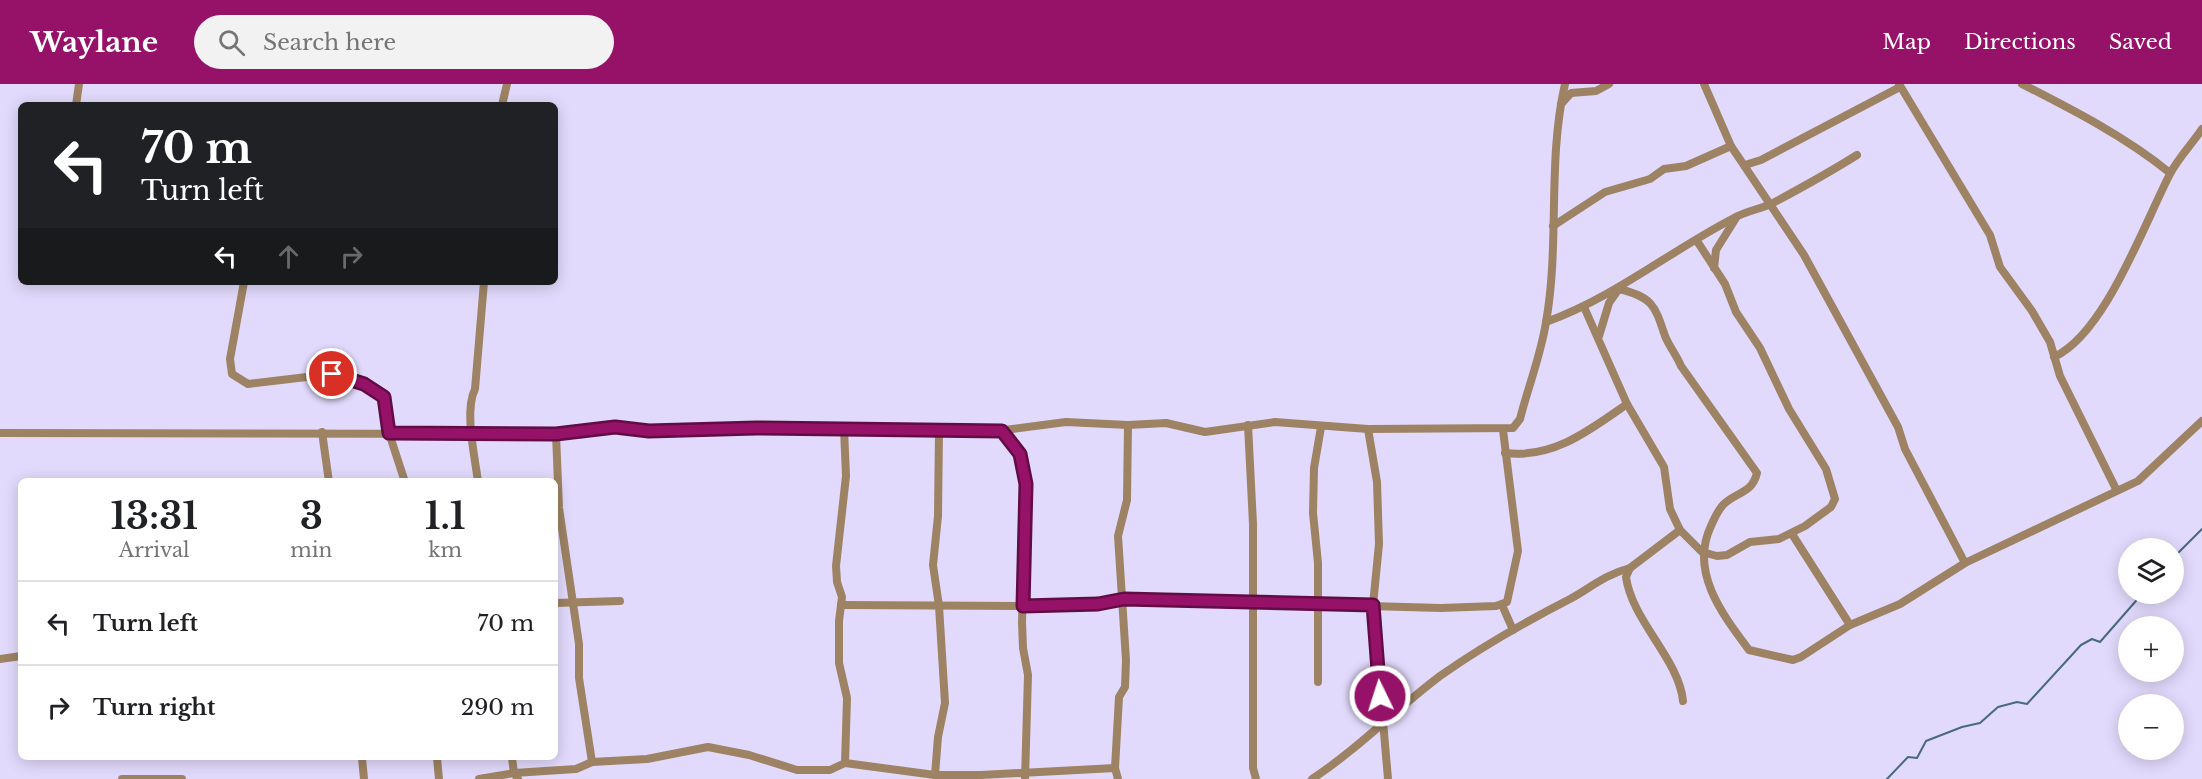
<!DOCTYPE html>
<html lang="en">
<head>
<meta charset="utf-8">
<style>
	body { margin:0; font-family:"Libre Baskerville",serif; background:#f2f2f2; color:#202124; height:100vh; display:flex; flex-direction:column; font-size:22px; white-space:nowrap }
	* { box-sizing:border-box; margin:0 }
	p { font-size:20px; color:#757577 }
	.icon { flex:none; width:33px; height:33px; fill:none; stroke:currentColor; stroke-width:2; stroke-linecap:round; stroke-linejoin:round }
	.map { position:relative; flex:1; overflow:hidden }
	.details { position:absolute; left:18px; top:394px; width:540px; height:282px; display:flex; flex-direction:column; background:#fff; border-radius:9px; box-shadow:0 3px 15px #0003 }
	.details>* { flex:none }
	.banner { position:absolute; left:18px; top:18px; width:540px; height:183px; border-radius:9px; box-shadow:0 3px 15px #0003; background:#202124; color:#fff; overflow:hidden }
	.controls { position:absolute; left:2118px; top:454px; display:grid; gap:12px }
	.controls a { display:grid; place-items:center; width:66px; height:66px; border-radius:50%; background:#fff; box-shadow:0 3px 15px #0003; font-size:30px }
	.pin { position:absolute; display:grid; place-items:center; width:51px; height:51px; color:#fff; margin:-26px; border:3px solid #fff; border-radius:50%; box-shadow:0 2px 6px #0007 }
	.me { position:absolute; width:66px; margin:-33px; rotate:356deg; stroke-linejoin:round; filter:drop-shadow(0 0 4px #0008) }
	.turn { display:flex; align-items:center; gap:21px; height:126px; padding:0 24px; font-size:27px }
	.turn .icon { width:78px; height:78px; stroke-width:2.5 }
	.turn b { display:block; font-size:42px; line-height:51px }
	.lanes { display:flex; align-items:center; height:57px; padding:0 24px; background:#0003; justify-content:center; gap:30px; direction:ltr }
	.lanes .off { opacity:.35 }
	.eta { display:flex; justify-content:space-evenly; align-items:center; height:102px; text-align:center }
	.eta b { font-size:36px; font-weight:700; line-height:42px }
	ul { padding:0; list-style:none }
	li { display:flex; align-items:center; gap:18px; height:84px; padding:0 24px; border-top:2px solid #e0e0e0 }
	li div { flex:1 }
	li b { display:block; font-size:22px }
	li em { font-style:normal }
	header { display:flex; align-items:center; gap:36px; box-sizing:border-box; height:84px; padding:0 30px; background:#961269; color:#fff }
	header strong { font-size:28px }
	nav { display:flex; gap:33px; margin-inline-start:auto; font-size:21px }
	.search { width:420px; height:54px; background:#f2f2f2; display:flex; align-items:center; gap:15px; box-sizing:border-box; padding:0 21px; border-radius:33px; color:#757577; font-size:22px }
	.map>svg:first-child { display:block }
</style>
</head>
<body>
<header>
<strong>Waylane</strong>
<div class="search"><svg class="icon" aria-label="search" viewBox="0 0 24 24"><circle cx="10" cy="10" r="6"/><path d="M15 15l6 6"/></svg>Search here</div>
<nav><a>Map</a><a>Directions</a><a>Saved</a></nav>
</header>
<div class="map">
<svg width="2202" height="695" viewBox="0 0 2202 695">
	<rect width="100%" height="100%" fill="#e2dafc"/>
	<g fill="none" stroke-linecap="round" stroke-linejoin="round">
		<g stroke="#476a7c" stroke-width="2">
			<path d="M2174,473L2202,445"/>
			<path d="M1887,695L1908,673L1917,674L1926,657L1962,643L1980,639L1998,623L2017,618L2027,620L2081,561L2092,555L2100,558L2142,510"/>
		</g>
		<g stroke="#9d8363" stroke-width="8">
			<path d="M1704,0L1731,62L1804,171L1898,343L1905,365L1965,479"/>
			<path d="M1899,0L1990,151L2000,183L2032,227L2050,258L2060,292L2116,405"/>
			<path d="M2022,0C2073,26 2126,53 2170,89"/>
			<path d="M1561,20L1571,9L1596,7L1609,0"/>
			<path d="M76,21L79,0"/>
			<path d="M502,21L507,0"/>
			<path d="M1745,81L1761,76L1900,3"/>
			<path d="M1553,142L1605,108L1650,95L1664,85L1686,82L1731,62"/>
			<path d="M1714,184L1716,166L1736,134"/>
			<path d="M244,198L230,275L232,290L248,300L332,290L364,300L384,313L389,349L405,398"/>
			<path d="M1619,205C1653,213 1655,222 1665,252C1669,262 1677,272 1681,282L1757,389C1752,409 1739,407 1725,419C1719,424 1714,435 1711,442C1689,488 1723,531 1749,566L1793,576L1801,573L1850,541L1900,520L1965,479L2138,397L2202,337"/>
			<path d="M1584,223L1627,320L1664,383L1670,425L1680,446L1702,468L1717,472L1727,471L1750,458L1779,455L1805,442L1831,423L1835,415L1826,385L1789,325L1760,264L1736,228L1725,200L1697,157"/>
			<path d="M1546,238C1615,213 1670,167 1734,134C1746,127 1761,125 1773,119C1801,104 1830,88 1857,71"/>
			<path d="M1599,252L1609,219L1618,206"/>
			<path d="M2054,273C2105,250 2144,140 2170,90C2178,74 2192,60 2202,45"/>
			<path d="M1248,341L1253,440V684L1256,695"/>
			<path d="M844,345L846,392L836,482L837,498L842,513L839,537V579L847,614L845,679"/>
			<path d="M1368,345L1377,398L1379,460L1373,521L1388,695"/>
			<path d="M1002,347L1020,370L1026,400L1022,538L1023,564L1028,591L1025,695"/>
			<path d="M322,348L329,398"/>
			<path d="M0,349L556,350L615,343L649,347L756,344L997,347L1066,338L1128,341L1166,339L1205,348L1275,338L1368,345L1513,344L1520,335C1528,303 1541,271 1546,238C1560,160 1547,78 1565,0"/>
			<path d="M556,350L559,424L579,560V594L592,678"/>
			<path d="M1505,369C1553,375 1590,346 1627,320"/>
			<path d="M478,398C475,373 464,327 475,305L484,198"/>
			<path d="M1680,446L1630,484L1626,493C1632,537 1679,575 1683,617"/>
			<path d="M1792,450L1850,541"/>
			<path d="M555,519L620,517"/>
			<path d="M841,521L1023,522L1098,520L1123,515L1441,524L1496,522L1507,518L1518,467L1503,346"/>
			<path d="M1502,521L1513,546"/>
			<path d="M0,575L21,572"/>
			<path d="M1318,598V479L1313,429L1314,384L1321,343"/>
			<path d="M362,674L364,695"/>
			<path d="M437,674L439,695"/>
			<path d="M512,674L514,689L518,695"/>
			<path d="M935,691L938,653L945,619L939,522L933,481L938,432L939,346"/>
			<path d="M122,695H182"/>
			<path d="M479,695L514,689L576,685L592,678L647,675L708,663L749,671L797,686H830L845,679L935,691H981L1115,684"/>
			<path d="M1118,695L1115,684L1119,613L1125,603L1126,576L1118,452L1127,416L1128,341"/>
			<path d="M1312,695C1358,665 1396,625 1440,592C1481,563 1525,538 1570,515C1592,503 1604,491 1630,484"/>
		</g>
	</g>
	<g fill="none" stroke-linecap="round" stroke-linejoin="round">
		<defs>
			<path id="route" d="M332,290L364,300L384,313L389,349L556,350L615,343L649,347L756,344L1002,347L1020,370L1026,400L1023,522L1098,520L1124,515L1373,521L1380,612"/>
		</defs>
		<use href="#route" stroke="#620c44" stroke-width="15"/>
		<use href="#route" stroke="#961269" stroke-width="10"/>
	</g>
</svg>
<div class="controls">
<a><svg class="icon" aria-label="layers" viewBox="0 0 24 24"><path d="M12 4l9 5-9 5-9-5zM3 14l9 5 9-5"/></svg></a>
<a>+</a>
<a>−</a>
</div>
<div class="pin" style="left:332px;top:290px;background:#d93025"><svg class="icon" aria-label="arrive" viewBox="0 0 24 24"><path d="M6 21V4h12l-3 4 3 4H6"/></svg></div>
<svg class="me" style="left:1380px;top:612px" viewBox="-20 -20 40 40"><circle r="17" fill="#961269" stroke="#fff" stroke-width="3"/><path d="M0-11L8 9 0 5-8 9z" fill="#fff"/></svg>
<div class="banner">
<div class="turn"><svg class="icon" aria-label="left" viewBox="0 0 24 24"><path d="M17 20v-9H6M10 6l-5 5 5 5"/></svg><div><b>70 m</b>Turn left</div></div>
<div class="lanes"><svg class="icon" aria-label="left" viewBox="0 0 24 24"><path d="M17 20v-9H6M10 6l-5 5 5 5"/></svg><svg class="icon off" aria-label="ahead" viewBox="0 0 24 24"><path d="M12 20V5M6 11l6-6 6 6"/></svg><svg class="icon off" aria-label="right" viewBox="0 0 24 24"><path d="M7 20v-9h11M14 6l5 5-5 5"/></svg></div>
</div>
<section class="details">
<div class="eta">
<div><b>13:31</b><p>Arrival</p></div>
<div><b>3</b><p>min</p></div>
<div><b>1.1</b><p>km</p></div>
</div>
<ul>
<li><svg class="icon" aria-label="left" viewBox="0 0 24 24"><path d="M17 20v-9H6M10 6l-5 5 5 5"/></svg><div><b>Turn left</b></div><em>70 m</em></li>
<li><svg class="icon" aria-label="right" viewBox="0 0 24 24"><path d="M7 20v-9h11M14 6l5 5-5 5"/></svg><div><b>Turn right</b></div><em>290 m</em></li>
</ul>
</section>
</div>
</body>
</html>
